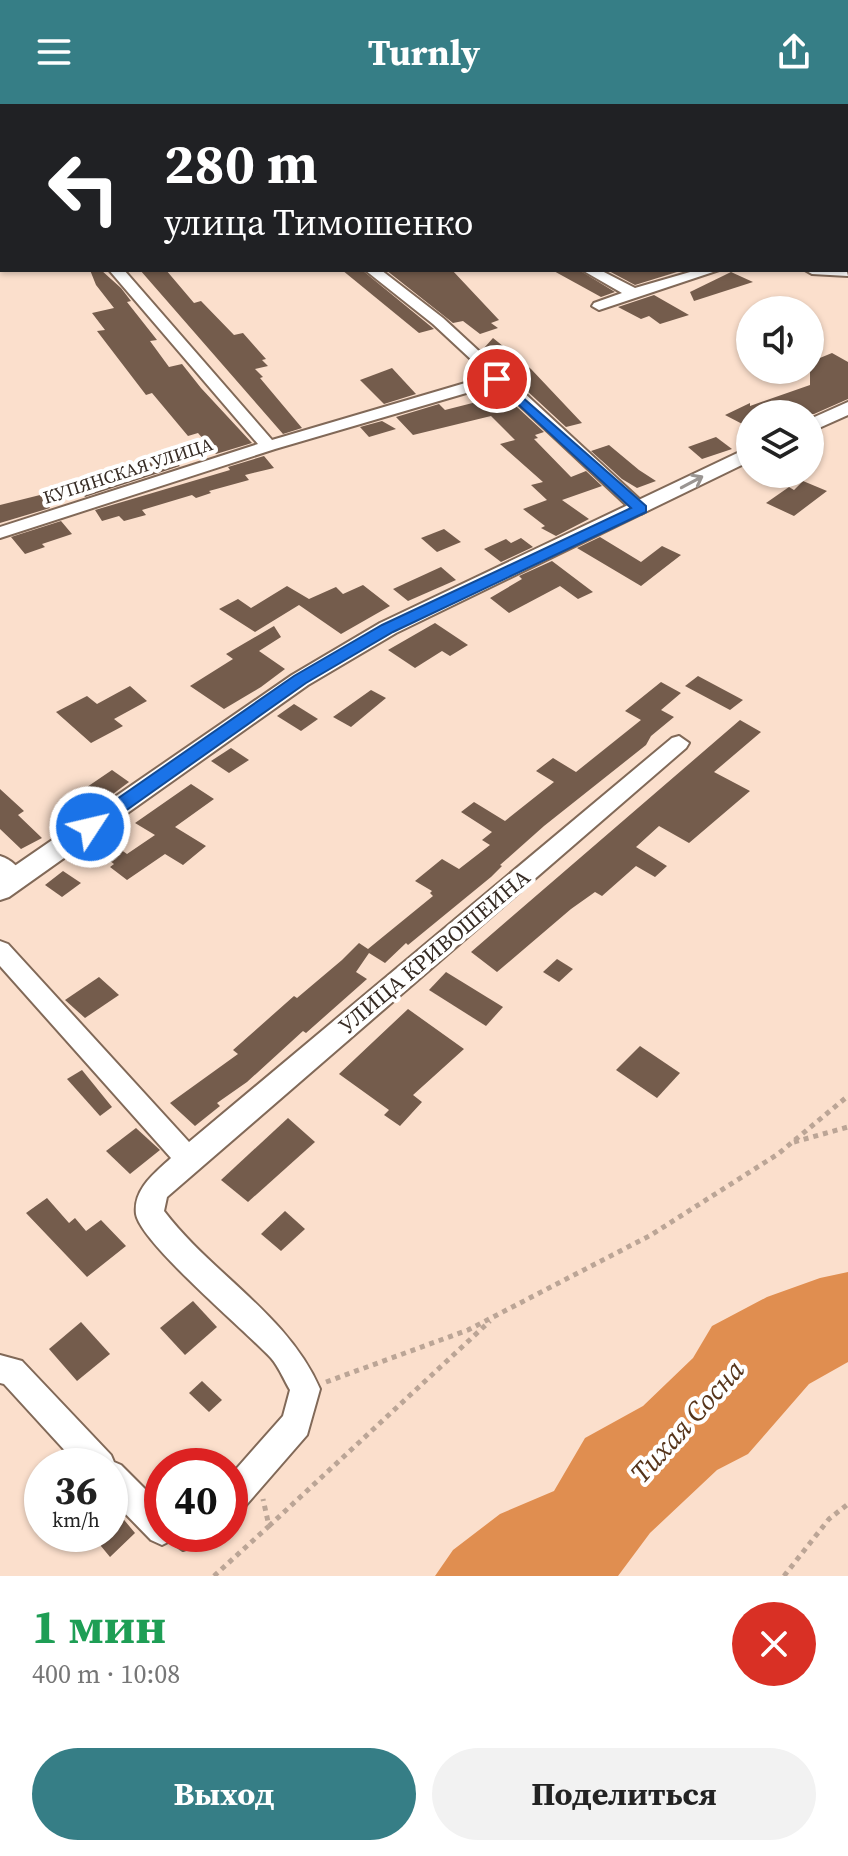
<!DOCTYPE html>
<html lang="ru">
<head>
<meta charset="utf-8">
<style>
	body { margin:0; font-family:"Source Serif 4",serif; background:#f2f2f2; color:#222; height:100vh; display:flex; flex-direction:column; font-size:30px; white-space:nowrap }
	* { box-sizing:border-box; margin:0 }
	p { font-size:26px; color:#767676 }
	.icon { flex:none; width:44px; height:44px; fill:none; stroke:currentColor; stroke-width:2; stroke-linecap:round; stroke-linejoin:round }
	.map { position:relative; height:1472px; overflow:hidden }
	.sheet { display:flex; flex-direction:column; background:#fff; flex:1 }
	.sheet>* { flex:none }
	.hud { position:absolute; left:0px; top:0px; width:848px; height:168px; box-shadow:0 2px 6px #0004; background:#202124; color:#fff; overflow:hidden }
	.controls { position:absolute; left:736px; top:192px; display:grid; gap:16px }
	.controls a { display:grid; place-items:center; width:88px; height:88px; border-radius:50%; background:#fff; box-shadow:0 2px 6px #0004; font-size:40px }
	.speed { position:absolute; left:24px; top:1344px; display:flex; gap:16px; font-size:40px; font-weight:700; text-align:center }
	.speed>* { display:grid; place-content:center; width:104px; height:104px; border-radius:50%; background:#fff; box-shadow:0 2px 6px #0004; line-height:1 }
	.speed small { font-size:20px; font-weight:400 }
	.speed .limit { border:12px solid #d22; background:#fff; color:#111 }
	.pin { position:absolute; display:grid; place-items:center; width:68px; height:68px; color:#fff; margin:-34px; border:4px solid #fff; border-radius:50%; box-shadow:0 2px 8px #0007 }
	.me { position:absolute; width:88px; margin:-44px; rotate:55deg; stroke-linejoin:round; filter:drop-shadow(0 0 6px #0008) }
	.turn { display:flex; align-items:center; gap:28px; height:168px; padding:0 32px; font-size:36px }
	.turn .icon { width:104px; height:104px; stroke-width:2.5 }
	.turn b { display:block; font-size:56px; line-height:68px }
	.round { display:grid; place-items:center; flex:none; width:84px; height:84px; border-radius:42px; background:#f2f2f2 }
	.headline { display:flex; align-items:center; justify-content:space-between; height:136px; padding:0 32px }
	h1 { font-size:48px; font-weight:700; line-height:60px; color:#1e9e55 }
	.cta { display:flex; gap:16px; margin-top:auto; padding:16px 32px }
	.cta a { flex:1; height:92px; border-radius:48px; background:#367e86; color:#fff; font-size:32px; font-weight:700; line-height:92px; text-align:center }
	.cta a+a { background:#f2f2f2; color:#222 }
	header { display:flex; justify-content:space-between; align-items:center; height:104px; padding:0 32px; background:#367e86; color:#fff; font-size:36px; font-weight:700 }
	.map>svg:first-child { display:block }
</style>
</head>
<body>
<header><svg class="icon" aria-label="menu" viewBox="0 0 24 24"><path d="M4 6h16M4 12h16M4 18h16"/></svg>Turnly<svg class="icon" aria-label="share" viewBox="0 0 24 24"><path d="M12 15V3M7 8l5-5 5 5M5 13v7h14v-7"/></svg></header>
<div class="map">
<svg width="848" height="1472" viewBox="0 0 848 1472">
	<rect width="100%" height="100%" fill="#fbdfcc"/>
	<path fill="#e08e50" d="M848,1168V1258L809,1280L748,1350L717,1366L650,1429L618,1472H435L453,1446L500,1410L554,1387L585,1334L643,1302L693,1254L712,1222L767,1193L820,1174Z"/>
	<g fill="#745c4c">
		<path d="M90,166H101L121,184L131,197L127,198L157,236L150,237L169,263L182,260L201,284L252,339L216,350L198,329L188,332L152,289L146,291L97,227L105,226L92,209L114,204L96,181Z"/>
		<path d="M140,166H166L194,199L201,197L234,231L243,229L266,255L262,256L268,262L255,265L263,273L260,274L302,324L283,330Z"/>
		<path d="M342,166H362L434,225L419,229Z"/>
		<path d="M386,166H452L499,216L491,219L498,224L480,230L463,217L453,219Z"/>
		<path d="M552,166H579L615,188L601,193Z"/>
		<path d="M607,166H677V168L635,181Z"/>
		<path d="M731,168L753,178L694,197L690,188Z"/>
		<path d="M654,191L689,211L660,220L649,212L641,215L618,203Z"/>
		<path d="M493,234L531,265L582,319L566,323L525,285H527L484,244Z"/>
		<path d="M832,249L848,258V295L814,310H750V324L725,311L750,299V302L810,281V258Z"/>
		<path d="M392,264L416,290L384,300L360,276Z"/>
		<path d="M504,291L544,328L535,331L538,334L534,335L571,373L586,367L602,382L562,396L589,415L556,432L541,424L545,422L523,405L547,396L531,381L543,378L500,340L515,336L491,312L413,331L396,313L439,300L445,306Z"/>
		<path d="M382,317L396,325L369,333L360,323Z"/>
		<path d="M716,333L732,345L702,355L688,343Z"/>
		<path d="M609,341L639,366L656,377L637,384L622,375L591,347Z"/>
		<path d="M168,352L180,362L85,393L78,383Z"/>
		<path d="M264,352L274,364L245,371L249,376L209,387L211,389L196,394L192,391L142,406L146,411L124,417L119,412L102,417L95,406L230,366L228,363Z"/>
		<path d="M803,377L827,387L794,412L766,399L789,383L794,386Z"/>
		<path d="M40,391L50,404L0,419V401Z"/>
		<path d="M61,417L72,430L42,440L45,443L25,450L11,433Z"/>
		<path d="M444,425L461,438L437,448L421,434Z"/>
		<path d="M600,433L641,458L662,442L681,451L641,482L577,444Z"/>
		<path d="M521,434L533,443L501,458L484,445L506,435L511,439Z"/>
		<path d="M552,457L593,488L578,495L560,482L509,509L490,494L522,475L519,472Z"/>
		<path d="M441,463L456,476L408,497L393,485Z"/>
		<path d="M363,481L390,502L341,530L299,501L255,528L219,505L238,495L251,504L287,482L309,495L336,483L343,490Z"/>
		<path d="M435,519L468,541L450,552L442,547L415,564L388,546Z"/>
		<path d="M274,522L281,533L259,547L285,565L261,583L224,605L190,582L233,555L226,550Z"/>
		<path d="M698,572L743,596L730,606L685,582Z"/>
		<path d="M661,578L681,589L661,606L674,613L651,632L646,641L544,722L500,761L502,762L491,773L408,841L406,839L385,859L369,849L356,868L367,875L306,929L303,927L247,978L217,999L220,1002L195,1022L170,999L238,950L233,946L294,892L297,894L342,856L359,839L368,845L433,792L430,789L432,787L415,777L442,755L459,765L490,741L482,736L492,728L461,708L474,698L505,717L554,678L536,667L553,654L576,668L641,616L625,607Z"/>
		<path d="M130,582L147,597L114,615L123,622L91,639L56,608L87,592L97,600Z"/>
		<path d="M371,586L386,594L351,623L333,613Z"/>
		<path d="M294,600L318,615L301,627L277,612Z"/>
		<path d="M740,616L761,628L714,668L750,687L689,739L659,722L636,743L667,762L655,773L636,762L602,792L595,788L571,805L497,868L471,848Z"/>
		<path d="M231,644L249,656L229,669L211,657Z"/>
		<path d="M112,666L129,678L105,696L87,683Z"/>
		<path d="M191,680L214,695L175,723L206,742L183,761L165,750L127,776L110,763L114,760L96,746L109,737L127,750L155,731L135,719Z"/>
		<path d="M0,685L24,707L18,711L42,734L21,745L0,725Z"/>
		<path d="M63,767L81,779L62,793L45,781Z"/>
		<path d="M557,855L573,865L559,878L543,868Z"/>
		<path d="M446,868L503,903L486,922L429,886Z"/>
		<path d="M99,873L119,891L85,914L65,896Z"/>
		<path d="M408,905L464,945L413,991L422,998L400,1022L384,1011L389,1006L339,970Z"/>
		<path d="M640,942L680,969L657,994L616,966Z"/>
		<path d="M82,966L112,1003L100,1012L67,975Z"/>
		<path d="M288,1014L315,1038L248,1098L221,1076Z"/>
		<path d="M136,1024L160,1046L130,1070L106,1047Z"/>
		<path d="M47,1094L69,1119L75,1114L86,1127L101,1116L126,1142L87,1173L26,1109Z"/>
		<path d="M285,1107L305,1125L281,1147L261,1130Z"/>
		<path d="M193,1197L217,1223L185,1251L160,1224Z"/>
		<path d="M81,1218L110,1250L77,1277L49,1245Z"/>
		<path d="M202,1277L222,1296L209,1308L189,1289Z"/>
		<path d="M110,1399L135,1429L110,1453L91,1430H110Z"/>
	</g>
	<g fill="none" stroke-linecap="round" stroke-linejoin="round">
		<defs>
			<g id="minor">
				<path d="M0,16L2,17V25L0,24Z"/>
				<path d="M846,164L848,172L812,170L805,166Z"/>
				<path d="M109,166H124L272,336L489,272L433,220L365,166H381L443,214L650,405L641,410L635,409L497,280L275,345L0,434V423L258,340Z"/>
				<path d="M582,166H600L635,184L697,166H719L599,206L592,202L594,199L622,189Z"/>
				<path d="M679,632L689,639L686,644L167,1093L164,1107C212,1170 288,1211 320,1285L307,1331L241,1407L230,1412V1372L283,1312L290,1286C284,1276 279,1263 271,1254C247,1228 140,1138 136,1110C133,1085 155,1069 171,1054L0,862V837L8,840L189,1038L672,634Z"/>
				<path d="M0,752C11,755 21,765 26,775L23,781C12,784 8,782 0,774Z"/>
				<path d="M0,1251L22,1257L111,1351L114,1358L121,1361L162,1402V1430H203L198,1441L183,1446L170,1437L162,1441L151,1436L110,1394V1362H79L4,1280L0,1279Z"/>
			</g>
			<g id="tertiary">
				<path d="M39,0H99L100,2H41Z"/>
				<rect x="846" y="103" width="2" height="10"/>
				<path d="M848,298V311L810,328V315Z"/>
				<path d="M750,343V357L396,529L308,581L9,793L0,796V772L292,571L380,519Z"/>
			</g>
		</defs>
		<use href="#minor" stroke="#816958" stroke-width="4"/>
		<use href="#tertiary" stroke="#816958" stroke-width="4"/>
		<g stroke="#bba596" stroke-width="5" stroke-dasharray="5 5" stroke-linecap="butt">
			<path d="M794,1038L848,1023"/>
			<path d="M326,1278L468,1226L651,1131L778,1050L848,992"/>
			<path d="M269,1422L490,1217"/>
			<path d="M214,1472L269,1422L263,1395"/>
			<path d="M784,1472L829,1415L848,1400"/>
		</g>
		<use href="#minor" fill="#fff" fill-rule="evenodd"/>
		<use href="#tertiary" fill="#fff" fill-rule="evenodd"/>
	</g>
	<defs><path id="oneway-shaft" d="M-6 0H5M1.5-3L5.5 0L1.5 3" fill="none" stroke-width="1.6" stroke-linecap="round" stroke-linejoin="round" transform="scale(2)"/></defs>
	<use stroke="#9a9592" href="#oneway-shaft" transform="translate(692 378) rotate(-28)"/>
	<path fill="#1a73e8" stroke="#114b97" stroke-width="2" d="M497,271L646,402V408L393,528L306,579L97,727H84L81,723L84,718L294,572L382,521L631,404L493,277V272Z"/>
	<g text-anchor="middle" stroke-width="8" stroke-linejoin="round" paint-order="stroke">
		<g font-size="18" fill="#362b24" stroke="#fff">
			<text transform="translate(128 367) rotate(-18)" y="6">КУПЯНСКАЯ УЛИЦА</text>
		</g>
		<g font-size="22" fill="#362b24" stroke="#fff">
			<text transform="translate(434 847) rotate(-40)" y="8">УЛИЦА КРИВОШЕИНА</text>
		</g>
		<g font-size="28" font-style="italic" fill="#56341a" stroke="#fff">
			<text transform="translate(687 1317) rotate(-48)" y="10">Тихая Сосна</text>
		</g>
	</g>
</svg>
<div class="controls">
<a><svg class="icon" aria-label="sound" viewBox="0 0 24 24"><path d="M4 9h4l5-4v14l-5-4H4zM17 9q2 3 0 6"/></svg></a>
<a><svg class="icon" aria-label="layers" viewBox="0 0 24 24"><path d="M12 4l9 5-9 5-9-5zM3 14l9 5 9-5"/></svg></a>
</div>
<div class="speed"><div>36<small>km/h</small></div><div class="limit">40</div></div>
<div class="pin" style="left:497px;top:275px;background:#d93025"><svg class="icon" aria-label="arrive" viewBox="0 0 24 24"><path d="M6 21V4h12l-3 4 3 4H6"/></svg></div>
<svg class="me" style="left:90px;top:723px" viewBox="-20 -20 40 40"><circle r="17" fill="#1a73e8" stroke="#fff" stroke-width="3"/><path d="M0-11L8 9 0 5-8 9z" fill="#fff"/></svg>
<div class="hud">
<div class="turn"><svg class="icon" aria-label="left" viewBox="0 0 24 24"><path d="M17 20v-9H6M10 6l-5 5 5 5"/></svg><div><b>280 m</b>улица Тимошенко</div></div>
</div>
</div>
<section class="sheet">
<div class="headline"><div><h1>1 мин</h1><p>400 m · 10:08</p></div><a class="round" style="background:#d93025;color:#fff"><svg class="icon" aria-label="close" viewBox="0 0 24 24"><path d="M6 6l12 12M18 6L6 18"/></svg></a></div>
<div class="cta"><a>Выход</a><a>Поделиться</a></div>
</section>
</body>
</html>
